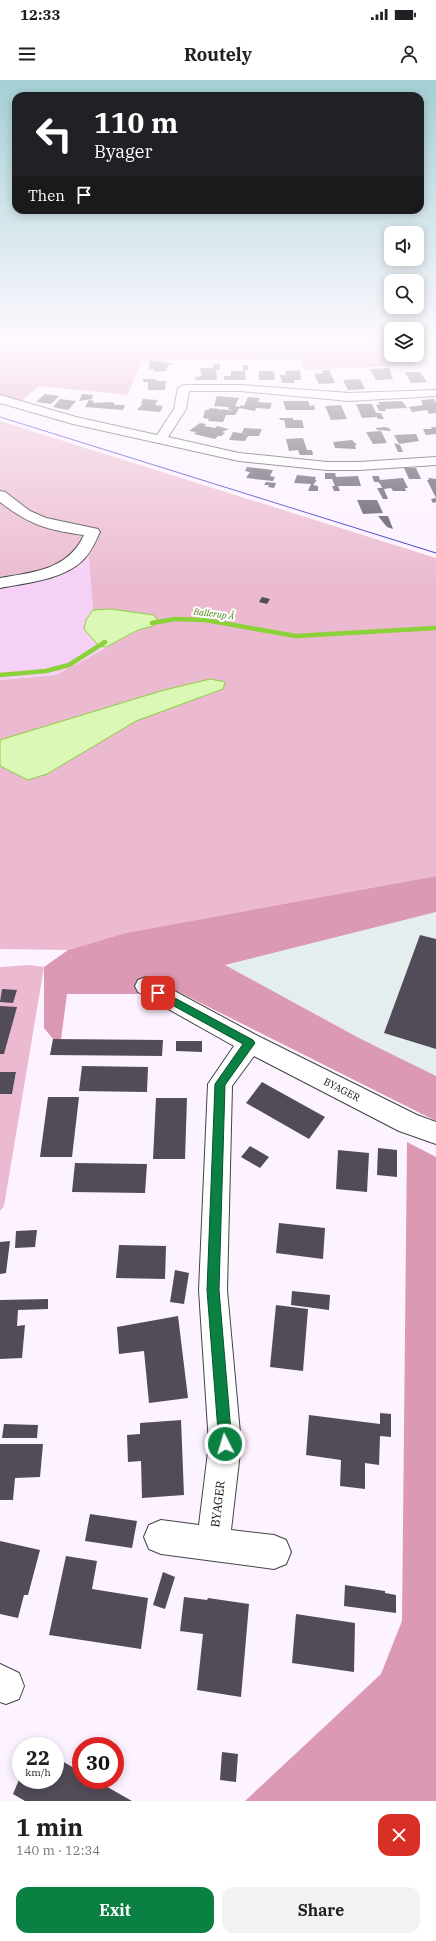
<!DOCTYPE html>
<html lang="en">
<head>
<meta charset="utf-8">
<style>
	body { margin:0; font-family:"IBM Plex Serif",serif; background:#f2f2f2; color:#202124; height:100vh; display:flex; flex-direction:column; font-size:15px; white-space:nowrap }
	* { box-sizing:border-box; margin:0 }
	p { font-size:13px; color:#757577 }
	.icon { flex:none; width:22px; height:22px; fill:none; stroke:currentColor; stroke-width:2; stroke-linecap:round; stroke-linejoin:round }
	.map { position:relative; height:1721px; overflow:hidden }
	.side { display:flex; flex-direction:column; background:#fff; flex:1 }
	.side>* { flex:none }
	.guide { position:absolute; left:12px; top:12px; width:412px; height:122px; border-radius:12px; box-shadow:0 2px 10px #0003; background:#202124; color:#fff; overflow:hidden }
	.buttons { position:absolute; left:384px; top:146px; display:grid; gap:8px }
	.buttons a { display:grid; place-items:center; width:40px; height:40px; border-radius:8px; background:#fff; box-shadow:0 2px 10px #0003; font-size:20px }
	.speed { position:absolute; left:12px; top:1657px; display:flex; gap:8px; font-size:20px; font-weight:700; text-align:center }
	.speed>* { display:grid; place-content:center; width:52px; height:52px; border-radius:50%; background:#fff; box-shadow:0 2px 10px #0003; line-height:1 }
	.speed small { font-size:10px; font-weight:400 }
	.speed .limit { border:6px solid #d22; background:#fff; color:#111 }
	.pin { position:absolute; display:grid; place-items:center; width:34px; height:34px; color:#fff; margin:-17px; border-radius:8px; box-shadow:0 2px 6px #0006 }
	.me { position:absolute; width:44px; margin:-22px; rotate:355deg; stroke-linejoin:round; filter:drop-shadow(0 0 3px #0008) }
	.turn { display:flex; align-items:center; gap:14px; height:84px; padding:0 16px; font-size:18px }
	.turn .icon { width:52px; height:52px; stroke-width:2.5 }
	.turn b { display:block; font-size:28px; line-height:34px }
	.then { display:flex; align-items:center; height:38px; padding:0 16px; background:#0003; gap:8px; font-size:15px }
	.round { display:grid; place-items:center; flex:none; width:42px; height:42px; border-radius:12px; background:#f2f2f2 }
	.overview { display:flex; align-items:center; justify-content:space-between; height:68px; padding:0 16px }
	h1 { font-size:24px; font-weight:700; line-height:30px }
	.action { display:flex; gap:8px; margin-top:auto; padding:8px 16px }
	.action a { flex:1; height:46px; border-radius:12px; background:#0b8043; color:#fff; font-size:16px; font-weight:700; line-height:46px; text-align:center }
	.action a+a { background:#f2f2f2; color:#202124 }
	.status { display:flex; justify-content:space-between; align-items:center; height:28px; padding:0 20px; background:#fff; direction:ltr }
	.status svg { height:11px; fill:currentColor }
	header { display:flex; justify-content:space-between; align-items:center; height:52px; padding:0 16px; background:#fff; font-size:18px; font-weight:700 }
	.map>svg:first-child { display:block }
</style>
</head>
<body>
<div class="status"><b>12:33</b><svg viewBox="0 0 49 12"><path d="M0 12V9h3v3zM5 12V6h3v6zM10 12V3h3v9zM15 12V0h3v12zM26 1h20v11H26zM47 4h2v5h-2z"/></svg></div>
<header><svg class="icon" aria-label="menu" viewBox="0 0 24 24"><path d="M4 6h16M4 12h16M4 18h16"/></svg>Routely<svg class="icon" aria-label="person" viewBox="0 0 24 24"><circle cx="12" cy="8" r="4"/><path d="M4 21q1-7 8-7t8 7"/></svg></header>
<div class="map">
<svg width="436" height="1721" viewBox="0 0 436 1721">
	<rect width="100%" height="100%" fill="#fdf2ff"/>
	<path fill="#e4eeee" d="M436,832V996L359,958L225,885Z"/>
	<path fill="#f5d1f6" d="M88,466L93,530L86,540L99,566L106,567L56,595L0,600V506L46,496Z"/>
	<g fill="#ebbad0">
		<path d="M0,341L436,478V796L125,853L68,870L0,869V600L56,595L138,550L153,546L111,529L93,530L88,467L70,479L46,489L0,497Z"/>
		<path d="M30,885L44,887L4,1126L0,1131V1014H12L16,993L0,992V887Z"/>
	</g>
	<g fill="#dc99b3">
		<path d="M0,262H391V275H411L416,285L305,290L301,279L141,281L128,315L39,306L19,323L0,314Z"/>
		<path d="M436,796V832L225,885L359,958L436,996V1041L147,896L138,914H67L61,959H53L44,948V887L68,870L125,853Z"/>
		<path d="M407,1062L436,1077V1721H245L381,1594L402,1541Z"/>
	</g>
	<g fill="#dbf8b6" stroke="#8bd13a">
		<path d="M111,529L154,535L158,541L153,546L138,550L106,567L99,566L84,549L86,540L93,530Z"/>
		<path d="M210,599L225,602L223,609L136,641L47,694L28,700L0,686V660L161,611Z"/>
	</g>
	<g fill="none" stroke-linecap="round" stroke-linejoin="round">
		<g stroke="#8bd13a" stroke-width="4.5">
			<path d="M152,543L175,539L205,540L296,556L436,548"/>
			<path d="M0,595L46,591L69,585L105,562"/>
		</g>
	</g>
	<g fill="#524c59">
		<path d="M150,280L172,283V285H168L166,291L154,292V289L149,290Z"/>
		<path d="M213,284H220V290H216L217,300H195V297L202,296L200,288H213Z"/>
		<path d="M243,285H248V290H245L246,300H224V296H231V291H243Z"/>
		<path d="M389,288L393,299L376,300L370,289Z"/>
		<path d="M300,290L301,300H294V303H282L280,295H286L285,291Z"/>
		<path d="M321,290H329L335,303L319,304L314,294L323,293Z"/>
		<path d="M259,291H274L275,300H259Z"/>
		<path d="M405,292H420L427,302L411,303Z"/>
		<path d="M143,299H156V301H166L165,310H148V302H143Z"/>
		<path d="M360,299L365,309L348,310L343,300Z"/>
		<path d="M45,314L59,316L51,324L36,322Z"/>
		<path d="M82,314L93,315L92,319L79,321Z"/>
		<path d="M217,316L239,318L235,326L240,327L237,332L235,335H226L223,342L208,341L209,339L203,338L205,330H208L210,328L220,329L219,331L222,329L234,331L228,329L229,327L214,326Z"/>
		<path d="M248,317L260,318L258,322L272,323L270,329L256,328L255,331L239,328L241,325L244,326Z"/>
		<path d="M60,319L76,321L68,330L53,327Z"/>
		<path d="M143,319L158,320L155,325L163,326L160,332L137,330L143,323H141Z"/>
		<path d="M434,319L436,323V333L429,334L427,330L412,332L409,327L423,325L421,320Z"/>
		<path d="M89,320L94,321L93,323L113,322L115,325H125L123,330L85,327Z"/>
		<path d="M283,321H308L310,326L314,325L315,330H286Z"/>
		<path d="M402,321L407,328L385,329L386,331H379L376,325L380,324L378,322Z"/>
		<path d="M356,324H372L376,333H381L384,339H378L377,337L362,338Z"/>
		<path d="M341,325L347,339L331,340L325,326Z"/>
		<path d="M279,338H293V340H302L304,348H286L284,340H280Z"/>
		<path d="M200,343L206,344L204,346L215,348L217,346L229,349L222,352L225,353L221,356H218L215,359L194,354L196,352L189,351Z"/>
		<path d="M385,347L389,348L391,351L377,350L376,348Z"/>
		<path d="M431,347H436V354L426,355L423,349H432Z"/>
		<path d="M244,348L262,349L259,356H248L245,361L229,360L233,352L248,354L242,353Z"/>
		<path d="M381,351L387,363L373,364L366,352Z"/>
		<path d="M416,354L419,361L399,364L394,355Z"/>
		<path d="M303,358L307,370H312L313,375H300L298,370L289,371L286,359Z"/>
		<path d="M352,360L357,365H355L356,369L335,368L333,362Z"/>
		<path d="M394,363L400,365L403,372H398Z"/>
		<path d="M247,387L273,390L270,396L275,397L273,401L246,398L250,392L245,391Z"/>
		<path d="M404,388H416L421,399H409Z"/>
		<path d="M325,393H335L336,397L358,396L361,406H338L340,411H334L332,406H335L332,399H325Z"/>
		<path d="M297,395L316,397L315,400H317L313,405L318,406V411H308L311,404L294,403Z"/>
		<path d="M372,396H379L380,400L403,398L408,408H405L406,411H393L391,408L384,409L388,419H383L377,408H382L381,405L378,402H374Z"/>
		<path d="M428,398L436,399V422L433,423L431,419L436,418L427,400H429Z"/>
		<path d="M266,402L276,403L274,408L268,407L269,405H264Z"/>
		<path d="M357,420H377L383,433L363,434Z"/>
		<path d="M378,436H388L393,449L387,447Z"/>
		<path d="M262,517L270,519L267,524L259,522Z"/>
		<path d="M420,855L436,859V969L384,953Z"/>
		<path d="M2,909L17,910L13,923L0,922Z"/>
		<path d="M0,926L17,927L4,974H0Z"/>
		<path d="M53,959L163,960L162,976L50,975Z"/>
		<path d="M176,961H202V972L176,971Z"/>
		<path d="M82,986L148,987L147,1012L79,1011Z"/>
		<path d="M0,992H16L12,1014H0Z"/>
		<path d="M262,1002L325,1037L309,1059L246,1023Z"/>
		<path d="M48,1017H79L72,1077H40Z"/>
		<path d="M156,1018H187L185,1079H153Z"/>
		<path d="M250,1066L269,1077L260,1088L241,1077Z"/>
		<path d="M378,1068L397,1070V1097L377,1095Z"/>
		<path d="M338,1070L369,1073L367,1112L336,1109Z"/>
		<path d="M75,1083L147,1084L145,1113L72,1112Z"/>
		<path d="M279,1143L325,1148L323,1179L276,1173Z"/>
		<path d="M37,1150L35,1167L15,1168L16,1151Z"/>
		<path d="M10,1161L6,1193L0,1194V1162Z"/>
		<path d="M119,1165L166,1166L165,1199L116,1198Z"/>
		<path d="M175,1190L189,1193L184,1224L170,1222Z"/>
		<path d="M292,1211L330,1215L329,1230L291,1225Z"/>
		<path d="M48,1219V1229L18,1230L17,1246L25,1245L22,1278L0,1279V1220Z"/>
		<path d="M276,1225L308,1229L303,1291L270,1287Z"/>
		<path d="M178,1236L188,1318L149,1323L144,1271L119,1274L117,1247Z"/>
		<path d="M380,1333L391,1334V1357L380,1356L379,1385L365,1383V1409L340,1406L341,1380L306,1375L309,1335L380,1344Z"/>
		<path d="M181,1340L184,1415L142,1418L141,1381L128,1382L127,1355L140,1354V1343Z"/>
		<path d="M4,1344L38,1345L37,1358H2Z"/>
		<path d="M0,1364H43L40,1397L15,1398L13,1420H0Z"/>
		<path d="M90,1434L137,1441L132,1468L85,1461Z"/>
		<path d="M0,1461L40,1470L28,1515H24L18,1538L0,1534Z"/>
		<path d="M66,1476L97,1481L92,1509L148,1518L141,1569L49,1555Z"/>
		<path d="M163,1492L175,1497L165,1529L153,1525Z"/>
		<path d="M345,1505L385,1511V1513L396,1515V1533L344,1526Z"/>
		<path d="M184,1517L207,1520L208,1518L249,1524L241,1617L197,1610L203,1554L180,1551Z"/>
		<path d="M296,1534L355,1543L354,1592L292,1583Z"/>
		<path d="M222,1672L238,1674L236,1702L220,1700Z"/>
		<path d="M55,1677L81,1692V1700H95L132,1721H25L13,1714L21,1695V1700H55Z"/>
	</g>
	<g fill="none" stroke-linecap="round" stroke-linejoin="round">
		<defs>
			<g id="street">
				<path d="M184,305H241L349,313L436,310V316L349,321L241,311H189L186,329L168,357L239,373L327,382H359L436,377V385L359,390H327L239,381L73,344L0,323V315L76,337L157,355L174,329L178,308Z"/>
				<path d="M0,411L5,412L30,431L46,438L98,449L100,452C95,462 91,473 82,481C62,500 26,503 0,508V498C34,492 68,490 84,455C47,450 30,445 0,422Z"/>
				<path d="M146,897L154,900L258,956L417,1035L436,1042V1064L399,1051L254,976L232,1006L227,1210L241,1364L231,1450L274,1455L286,1460L291,1472L286,1484L274,1489L161,1474L149,1469L144,1457L149,1445L161,1440L199,1445L209,1364L199,1210L208,1004L234,966L138,912L135,906L138,900Z"/>
				<path d="M0,1584L19,1593L24,1606L19,1619L6,1624L0,1622Z"/>
			</g>
		</defs>
		<use href="#street" stroke="#434343" stroke-width="2"/>
		<use href="#street" fill="#fff" fill-rule="evenodd"/>
		<path stroke="#2623c4" stroke-width="1" d="M0,337L436,473"/>
	</g>
	<linearGradient id="sky" x2="0" y2="1"><stop stop-color="#a3cfd4"/><stop offset="0.52" stop-color="#fef9ff"/><stop offset="1" stop-color="#fef9ff" stop-opacity="0"/></linearGradient>
	<rect width="436" height="503" fill="url(#sky)"/>
	<path fill="#0b8043" stroke="#07532c" d="M158,909L253,960L255,963L225,1005L219,1210L232,1364L230,1369L225,1371L220,1369L219,1364L207,1210L215,1004L243,964L154,915L153,913Z"/>
	<g text-anchor="middle" stroke-width="4" stroke-linejoin="round" paint-order="stroke">
		<g font-size="9" font-style="italic" fill="#4a8113" stroke="#fff">
			<text transform="translate(214 534) rotate(7)" y="3">Ballerup Å</text>
		</g>
		<g font-size="10" fill="#101010" stroke="#fff">
			<text transform="translate(342 1009) rotate(27)" y="4">BYAGER</text>
		</g>
		<g font-size="12" fill="#101010" stroke="#fff">
			<text transform="translate(218 1424) rotate(-83)" y="4">BYAGER</text>
		</g>
	</g>
</svg>
<div class="buttons">
<a><svg class="icon" aria-label="sound" viewBox="0 0 24 24"><path d="M4 9h4l5-4v14l-5-4H4zM17 9q2 3 0 6"/></svg></a>
<a><svg class="icon" aria-label="search" viewBox="0 0 24 24"><circle cx="10" cy="10" r="6"/><path d="M15 15l6 6"/></svg></a>
<a><svg class="icon" aria-label="layers" viewBox="0 0 24 24"><path d="M12 4l9 5-9 5-9-5zM3 14l9 5 9-5"/></svg></a>
</div>
<div class="speed"><div>22<small>km/h</small></div><div class="limit">30</div></div>
<div class="pin" style="left:158px;top:913px;background:#d93025"><svg class="icon" aria-label="arrive" viewBox="0 0 24 24"><path d="M6 21V4h12l-3 4 3 4H6"/></svg></div>
<svg class="me" style="left:225px;top:1364px" viewBox="-20 -20 40 40"><circle r="17" fill="#0b8043" stroke="#fff" stroke-width="3"/><path d="M0-11L8 9 0 5-8 9z" fill="#fff"/></svg>
<div class="guide">
<div class="turn"><svg class="icon" aria-label="left" viewBox="0 0 24 24"><path d="M17 20v-9H6M10 6l-5 5 5 5"/></svg><div><b>110 m</b>Byager</div></div>
<div class="then">Then<svg class="icon" aria-label="arrive" viewBox="0 0 24 24"><path d="M6 21V4h12l-3 4 3 4H6"/></svg></div>
</div>
</div>
<section class="side">
<div class="overview"><div><h1>1 min</h1><p>140 m · 12:34</p></div><a class="round" style="background:#d93025;color:#fff"><svg class="icon" aria-label="close" viewBox="0 0 24 24"><path d="M6 6l12 12M18 6L6 18"/></svg></a></div>
<div class="action"><a>Exit</a><a>Share</a></div>
</section>
</body>
</html>
